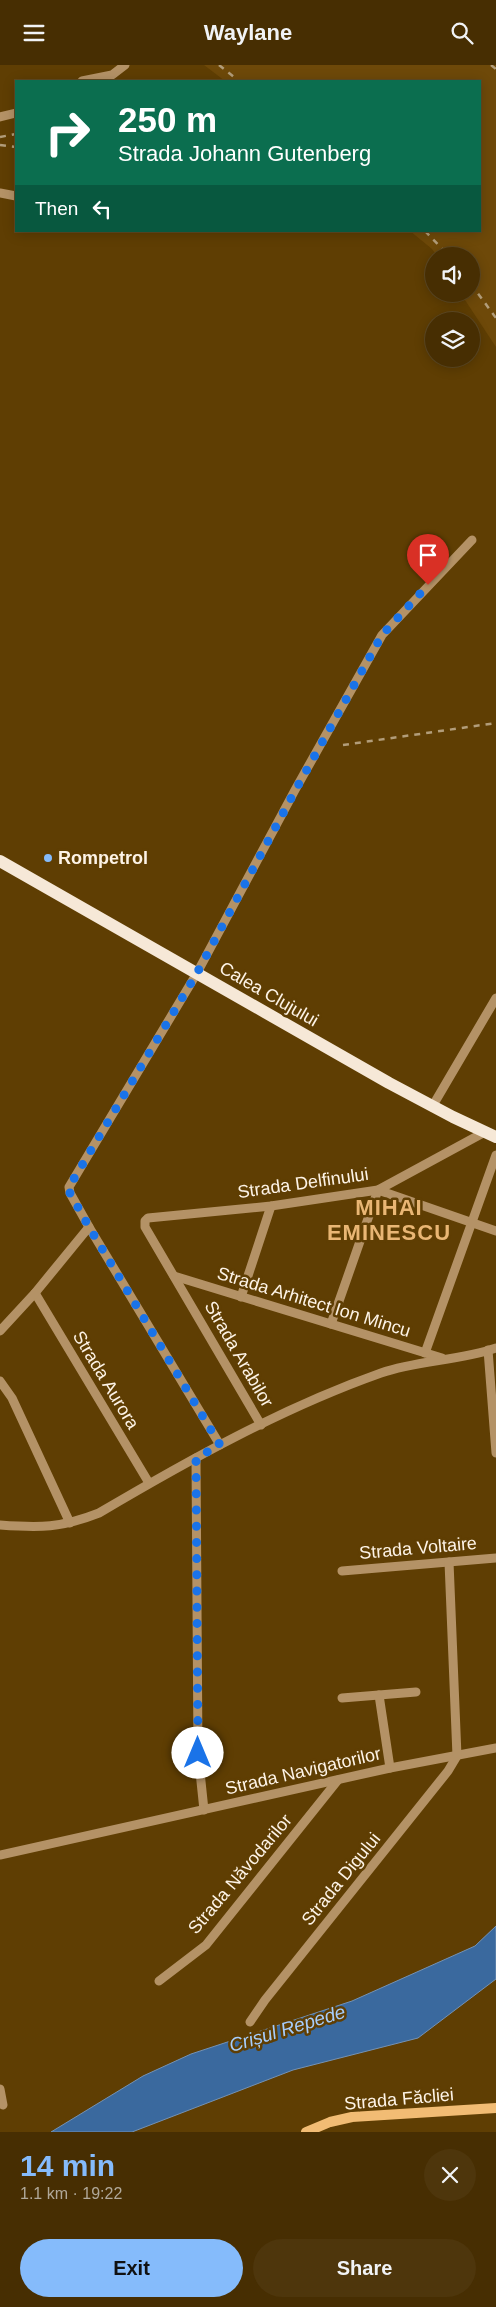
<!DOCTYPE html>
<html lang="en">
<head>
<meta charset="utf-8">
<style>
	body { margin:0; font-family:Helvetica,sans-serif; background:#4e360c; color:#f1f3f6; height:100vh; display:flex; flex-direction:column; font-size:19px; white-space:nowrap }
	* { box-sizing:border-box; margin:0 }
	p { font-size:16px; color:#b0a899 }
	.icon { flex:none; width:28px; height:28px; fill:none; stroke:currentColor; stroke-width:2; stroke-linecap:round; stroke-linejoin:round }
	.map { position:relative; height:2067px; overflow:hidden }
	.drawer { display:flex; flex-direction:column; background:#472e02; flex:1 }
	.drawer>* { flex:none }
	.guide { position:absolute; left:15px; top:15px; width:466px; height:152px; border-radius:0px; box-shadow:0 2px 12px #0003,0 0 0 1px #5f4a24; background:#0b6e4f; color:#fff; overflow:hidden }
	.fabs { position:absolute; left:425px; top:182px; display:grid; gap:10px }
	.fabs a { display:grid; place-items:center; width:55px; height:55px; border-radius:50%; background:#472e02; box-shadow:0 2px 12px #0003,0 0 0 1px #5f4a24; font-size:25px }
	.pin { position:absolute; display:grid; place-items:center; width:42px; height:42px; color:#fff; margin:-51px -21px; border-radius:50% 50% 50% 0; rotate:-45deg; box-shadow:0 0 5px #0007 }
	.pin .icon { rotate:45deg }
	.me { position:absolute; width:55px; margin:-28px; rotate:0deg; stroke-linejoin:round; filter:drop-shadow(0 0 4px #0008) }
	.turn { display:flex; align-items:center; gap:18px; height:105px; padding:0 20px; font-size:22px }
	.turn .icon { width:65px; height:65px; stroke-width:2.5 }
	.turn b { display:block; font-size:35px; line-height:42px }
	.then { display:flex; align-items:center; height:48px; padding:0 20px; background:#0003; gap:10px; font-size:19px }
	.round { display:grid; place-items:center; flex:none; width:52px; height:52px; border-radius:26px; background:#4e360c }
	.overview { display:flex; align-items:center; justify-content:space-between; height:85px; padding:0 20px }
	h1 { font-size:30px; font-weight:700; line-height:38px; color:#85bbfb }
	.action { display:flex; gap:10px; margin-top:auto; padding:10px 20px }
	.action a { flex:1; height:58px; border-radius:30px; background:#85bbfb; color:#111; font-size:20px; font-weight:700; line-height:58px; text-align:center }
	.action a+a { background:#4e360c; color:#f1f3f6 }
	header { display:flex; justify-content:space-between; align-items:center; height:65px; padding:0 20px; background:#472e02; font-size:22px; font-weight:700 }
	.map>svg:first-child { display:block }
</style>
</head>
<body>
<header><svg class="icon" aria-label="menu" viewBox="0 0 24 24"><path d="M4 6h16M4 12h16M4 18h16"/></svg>Waylane<svg class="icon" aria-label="search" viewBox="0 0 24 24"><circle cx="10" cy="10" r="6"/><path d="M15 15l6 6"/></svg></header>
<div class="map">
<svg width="496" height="2067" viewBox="0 0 496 2067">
	<rect width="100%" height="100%" fill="#5f3e03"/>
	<path fill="#6e4909" d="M204,0H496V282L461,229H471V191H437L432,184L410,166H480V16H225Z"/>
	<path fill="#3a699e" stroke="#7492b4" d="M496,1861V1914L418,1973L293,2005L132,2067H51L143,2011L191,1989L352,1936L475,1881Z"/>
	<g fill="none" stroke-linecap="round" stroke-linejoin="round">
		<g stroke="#b49266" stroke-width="9">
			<path d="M82,16L112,10L125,0"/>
			<path d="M0,52L16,48"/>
			<path d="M0,128L16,131"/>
			<path d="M432,1042L496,933"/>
			<path d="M378,1125L496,1166"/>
			<path d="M174,1211L442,1293"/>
			<path d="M35,1228L149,1418"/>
			<path d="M241,1232L271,1141"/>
			<path d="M331,1259L378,1125"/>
			<path d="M0,1266L35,1228L89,1162"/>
			<path d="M488,1285L496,1388"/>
			<path d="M425,1288L496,1090"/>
			<path d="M0,1316L12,1333L70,1458"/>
			<path d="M261,1360L145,1162V1156L148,1153L271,1141L378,1125L483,1068"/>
			<path d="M220,1380L89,1162L70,1128L69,1122L197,908L295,725L382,570L472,475"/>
			<path d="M196,1393L198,1688L204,1745"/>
			<path d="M0,1460C40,1463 61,1463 99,1448C189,1395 282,1343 381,1308C418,1295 459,1296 496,1283"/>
			<path d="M342,1506L496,1493"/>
			<path d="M379,1630L390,1703"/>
			<path d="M342,1633L416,1627"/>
			<path d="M0,1790L390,1703L496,1683"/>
			<path d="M159,1916L206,1880L338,1715"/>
			<path d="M250,1957L265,1935L448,1706L457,1691L449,1497"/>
			<path d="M0,2024L3,2040"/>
		</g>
		<path stroke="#f2bc74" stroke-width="10" d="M306,2067L330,2057L352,2052L496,2043"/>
		<path stroke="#f6e8d7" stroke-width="12" d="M0,796L389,1018L453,1052L496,1072"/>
		<g stroke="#b29d7a" stroke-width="2.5" stroke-dasharray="6 6" stroke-linecap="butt">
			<path d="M219,0L239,16"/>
			<path d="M491,0L496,4"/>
			<path d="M0,72L16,69"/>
			<path d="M0,80L16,82"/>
			<path d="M425,166L449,191"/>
			<path d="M471,219L496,253"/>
			<path d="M343,680L496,658"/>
		</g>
	</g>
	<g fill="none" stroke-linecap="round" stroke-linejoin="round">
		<path stroke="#1a73e8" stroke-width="9" stroke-dasharray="0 16.2" d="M198,1688L196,1393L220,1380L89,1162L70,1128L69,1122L197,908L295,726L382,570L428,520"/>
	</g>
	<circle fill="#85bbfb" stroke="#5f3e03" stroke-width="2" cx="48" cy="793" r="5"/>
	<g text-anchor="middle" stroke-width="5" stroke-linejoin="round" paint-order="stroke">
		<g font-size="18" font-weight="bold" fill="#fdf3e6" stroke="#5f3e03" text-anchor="start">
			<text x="58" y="799">Rompetrol</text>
		</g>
		<g font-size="18" fill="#fdf3e6" stroke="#5f3e03">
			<text transform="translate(269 929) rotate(30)" y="6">Calea Clujului</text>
			<text transform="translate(303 1118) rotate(-8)" y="6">Strada Delfinului</text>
			<text transform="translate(314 1237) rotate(17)" y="6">Strada Arhitect Ion Mincu</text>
			<text transform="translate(239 1289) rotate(60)" y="6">Strada Arabilor</text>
			<text transform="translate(106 1315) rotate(59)" y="6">Strada Aurora</text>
			<text transform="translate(418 1483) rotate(-5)" y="6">Strada Voltaire</text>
			<text transform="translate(303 1706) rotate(-13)" y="6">Strada Navigatorilor</text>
			<text transform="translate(240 1809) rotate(-50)" y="6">Strada Năvodarilor</text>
			<text transform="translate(341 1814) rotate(-51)" y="6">Strada Digului</text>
			<text transform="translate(399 2034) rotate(-5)" y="6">Strada Făcliei</text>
		</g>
		<g font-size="19" font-style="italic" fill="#a6cdfc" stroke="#5f3e03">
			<text transform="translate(287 1963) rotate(-17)" y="7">Crișul Repede</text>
		</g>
		<g font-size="22" font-weight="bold" letter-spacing="1" fill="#e9b674" stroke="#5f3e03">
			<text x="389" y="1150">MIHAI<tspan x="389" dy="25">EMINESCU</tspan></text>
		</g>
	</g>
</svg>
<div class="fabs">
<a><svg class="icon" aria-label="sound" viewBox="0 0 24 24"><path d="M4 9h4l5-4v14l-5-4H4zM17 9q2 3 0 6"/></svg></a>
<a><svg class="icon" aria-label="layers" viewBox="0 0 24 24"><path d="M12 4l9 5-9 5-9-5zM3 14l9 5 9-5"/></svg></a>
</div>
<div class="pin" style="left:428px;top:520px;background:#d93025"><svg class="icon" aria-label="arrive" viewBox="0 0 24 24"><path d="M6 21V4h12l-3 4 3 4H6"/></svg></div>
<svg class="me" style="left:198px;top:1688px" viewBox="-20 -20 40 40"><circle r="19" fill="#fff"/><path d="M0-13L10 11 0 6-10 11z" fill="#1a73e8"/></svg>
<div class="guide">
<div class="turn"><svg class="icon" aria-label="right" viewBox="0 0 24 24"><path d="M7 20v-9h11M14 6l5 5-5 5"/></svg><div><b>250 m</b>Strada Johann Gutenberg</div></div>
<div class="then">Then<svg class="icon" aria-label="left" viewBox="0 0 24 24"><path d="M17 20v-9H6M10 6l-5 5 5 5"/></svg></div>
</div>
</div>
<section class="drawer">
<div class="overview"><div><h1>14 min</h1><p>1.1 km · 19:22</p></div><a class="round"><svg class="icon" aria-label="close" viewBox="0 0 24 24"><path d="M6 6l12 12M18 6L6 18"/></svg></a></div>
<div class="action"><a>Exit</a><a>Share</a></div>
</section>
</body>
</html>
